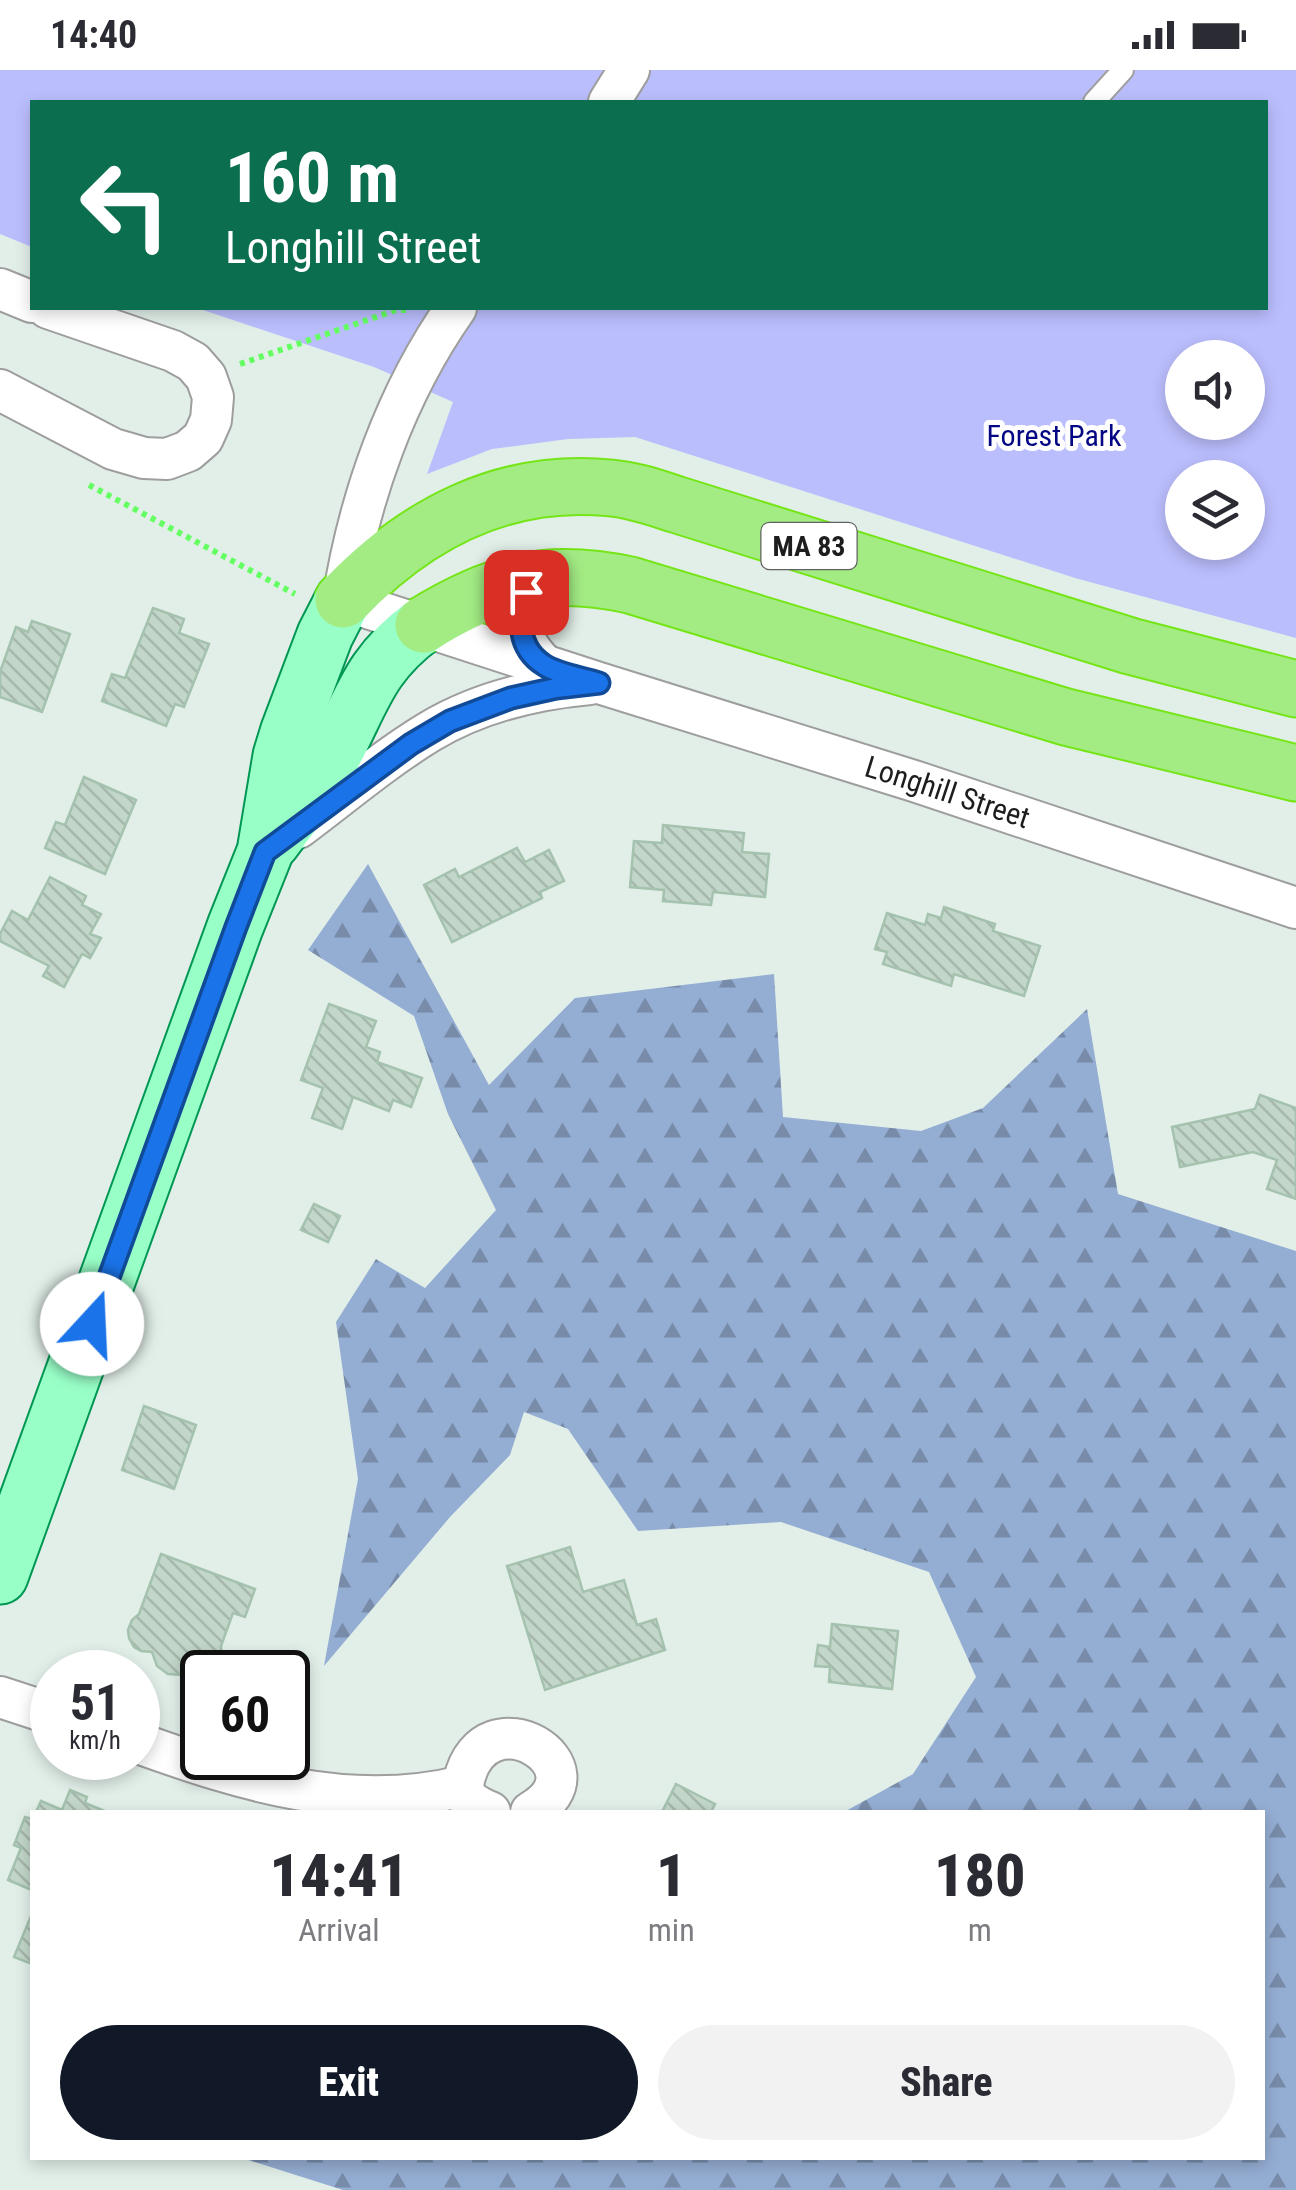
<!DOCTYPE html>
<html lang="en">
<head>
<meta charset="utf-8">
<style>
	body { margin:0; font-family:"Roboto Condensed",sans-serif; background:#f2f2f3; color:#2b2b33; height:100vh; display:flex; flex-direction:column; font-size:38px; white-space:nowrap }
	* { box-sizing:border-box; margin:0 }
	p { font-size:32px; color:#7c7c81 }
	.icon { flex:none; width:55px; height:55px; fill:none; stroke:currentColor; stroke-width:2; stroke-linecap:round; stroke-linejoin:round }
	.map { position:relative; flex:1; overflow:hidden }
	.panel { position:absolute; left:30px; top:1740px; width:1235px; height:350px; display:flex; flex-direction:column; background:#fff; border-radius:0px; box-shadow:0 5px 15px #0003 }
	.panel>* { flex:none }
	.hud { position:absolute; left:30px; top:30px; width:1238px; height:210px; border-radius:0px; box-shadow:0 5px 15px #0003; background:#0b6e4f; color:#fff; overflow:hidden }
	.controls { position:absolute; left:1165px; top:270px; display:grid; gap:20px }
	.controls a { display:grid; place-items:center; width:100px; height:100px; border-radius:50%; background:#fff; box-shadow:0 5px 15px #0003; font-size:50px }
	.speed { position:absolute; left:30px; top:1580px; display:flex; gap:20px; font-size:50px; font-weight:700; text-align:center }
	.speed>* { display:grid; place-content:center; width:130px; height:130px; border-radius:50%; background:#fff; box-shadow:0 5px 15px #0003; line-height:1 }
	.speed small { font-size:25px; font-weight:400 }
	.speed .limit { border:5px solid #111; border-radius:15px; background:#fff; color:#111 }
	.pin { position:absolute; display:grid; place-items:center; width:85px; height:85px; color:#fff; margin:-42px; border-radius:20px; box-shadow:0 5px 15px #0006 }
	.me { position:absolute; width:110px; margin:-55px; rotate:20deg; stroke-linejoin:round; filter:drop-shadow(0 0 8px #0008) }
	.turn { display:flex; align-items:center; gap:35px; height:210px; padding:0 30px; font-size:45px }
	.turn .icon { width:130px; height:130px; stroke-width:2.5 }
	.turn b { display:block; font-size:70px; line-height:85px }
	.eta { display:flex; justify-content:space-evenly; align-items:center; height:170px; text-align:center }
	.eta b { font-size:60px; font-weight:800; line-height:70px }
	.primary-button { display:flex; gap:20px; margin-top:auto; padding:20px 30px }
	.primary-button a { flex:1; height:115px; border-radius:60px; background:#111827; color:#fff; font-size:40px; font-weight:800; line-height:115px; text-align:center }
	.primary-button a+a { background:#f2f2f3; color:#2b2b33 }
	.status { display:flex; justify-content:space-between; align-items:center; height:70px; padding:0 50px; background:#fff; direction:ltr }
	.status svg { height:28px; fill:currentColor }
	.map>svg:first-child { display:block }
</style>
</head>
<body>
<div class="status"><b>14:40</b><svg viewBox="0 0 49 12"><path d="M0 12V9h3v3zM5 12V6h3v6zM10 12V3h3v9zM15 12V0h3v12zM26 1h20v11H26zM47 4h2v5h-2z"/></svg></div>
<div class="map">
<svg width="1296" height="2120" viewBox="0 0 1296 2120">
	<defs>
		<pattern id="forest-firs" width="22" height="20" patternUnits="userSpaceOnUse" patternTransform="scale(2.5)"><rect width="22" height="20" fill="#94add2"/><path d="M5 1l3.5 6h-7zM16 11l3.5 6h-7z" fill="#788caa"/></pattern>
		<pattern id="building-back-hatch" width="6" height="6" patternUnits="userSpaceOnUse" patternTransform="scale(2.5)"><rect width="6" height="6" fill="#c2d6c9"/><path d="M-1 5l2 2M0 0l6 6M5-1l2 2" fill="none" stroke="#a6b7ac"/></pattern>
	</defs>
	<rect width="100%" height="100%" fill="#e2efe9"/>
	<path fill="url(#forest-firs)" d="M368,794L489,1015L575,928L774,904L783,1047L921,1061L983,1038L1087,939L1118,1124L1296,1181V2120H343L242,2088H1262V1742H844L913,1704L976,1607L929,1502L781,1452L638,1461L568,1359L524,1342L510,1385L450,1447L324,1596L358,1409L336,1252L376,1189L425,1218L496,1140L448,1044L414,946L308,880Z"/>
	<path fill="#bbbefd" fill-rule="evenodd" d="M0,0H1296V568L1075,508L635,367L568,369L492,379L427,404L453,332L374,297L197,238H1265V32H32V177L0,164ZM1182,288H1248V352H1182ZM1182,408H1248V472H1182Z"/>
	<g fill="url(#building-back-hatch)" stroke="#a4c2ae" stroke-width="2.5">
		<path d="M153,538L184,549L179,563L209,574L184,637L175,634L166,656L102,631L112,604L125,608Z"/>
		<path d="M32,551L70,564L42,642L0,627V602L16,557L28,562Z"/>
		<path d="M84,707L136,730L105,804L45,778L56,752L65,755Z"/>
		<path d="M663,755L744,763L742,782L769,784L765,827L713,822L711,835L663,831L664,820L630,817L634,771L662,773Z"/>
		<path d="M517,778L525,792L549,780L564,811L540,822L542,828L452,872L424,815L455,799L459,807Z"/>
		<path d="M50,807L86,826L82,835L101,844L90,864L101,868L90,888L82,884L64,917L43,906L49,896L0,871V864L12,841L28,850Z"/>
		<path d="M944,837L995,854L993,861L1040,876L1024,926L954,904L951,916L883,894L887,882L875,879L887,843L925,855L928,844L941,848Z"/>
		<path d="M329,934L376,951L366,977L380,982L377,992L422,1008L411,1037L393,1030L389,1041L353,1027L342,1059L312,1048L323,1018L301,1010Z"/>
		<path d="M1260,1025L1296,1038V1129L1267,1119L1277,1090L1253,1082L1180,1097L1172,1057L1255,1039Z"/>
		<path d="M314,1134L340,1146L328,1172L301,1160Z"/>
		<path d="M144,1336L196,1355L174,1419L122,1400Z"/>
		<path d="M570,1477L583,1522L624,1510L637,1555L656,1549L665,1580L545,1620L507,1496Z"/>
		<path d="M161,1484L255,1519L245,1547L233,1543L221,1576L222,1592L215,1601L202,1603L192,1598L182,1605L168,1604L157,1596L152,1582L141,1581L134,1577L129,1568L128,1560L132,1550L139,1544Z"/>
		<path d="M832,1554L898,1561L892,1619L829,1612L830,1597L815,1596L818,1575L830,1577Z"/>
		<path d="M676,1714L715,1734L711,1742H662Z"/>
		<path d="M70,1720L87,1727L85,1733L107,1742H36L41,1731L62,1740Z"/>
		<path d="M25,1747L32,1749V1820L8,1810L21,1778L14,1775Z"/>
		<path d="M31,1846L32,1847V1894L14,1887Z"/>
	</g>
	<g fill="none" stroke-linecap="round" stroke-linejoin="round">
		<defs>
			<path id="lane" d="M1094,32L1123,0"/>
			<g id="street">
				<path d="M609,32L629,0"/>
				<path d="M0,219L32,232"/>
				<path id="s1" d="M456,238C396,323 359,428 343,530L599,613L914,711L1296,838"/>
				<path d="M0,320L113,379L144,388L167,389L188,381L203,368L211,350L213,327L206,307L193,292L173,281L48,238"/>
				<path d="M532,509C514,547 515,566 545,596"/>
				<path d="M298,758C341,726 383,690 429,662C477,633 534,619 590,614"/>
				<path d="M0,1627L52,1644"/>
				<path d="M138,1673C244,1711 350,1744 463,1716"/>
				<path d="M490,1742C475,1736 460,1728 464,1710C485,1621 609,1697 531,1742"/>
			</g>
			<g id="primary">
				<path d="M272,772C292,745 314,718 331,689C362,633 367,596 423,555"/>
				<path d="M0,1506L235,857L265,782L281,686L288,663L325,565L343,530"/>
			</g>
			<g id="highway">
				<path d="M343,530C415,454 504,407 611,418C634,420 656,428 678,435L1130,576L1296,619"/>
				<path d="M423,555C494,511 547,497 630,515L1066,647L1296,703"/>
			</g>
		</defs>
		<use href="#lane" stroke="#9e9e9e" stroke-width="24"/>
		<use href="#street" stroke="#9e9e9e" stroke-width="44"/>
		<use href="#primary" stroke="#009754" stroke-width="59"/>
		<use href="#highway" stroke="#75e518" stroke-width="59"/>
		<g stroke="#65ff64" stroke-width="6" stroke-dasharray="5 5" stroke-linecap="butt">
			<path d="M240,294L396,240H409"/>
			<path d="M89,415L295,524"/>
		</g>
		<use href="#lane" stroke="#fff" stroke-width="20"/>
		<use href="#street" stroke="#fff" stroke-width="40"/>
		<use href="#primary" stroke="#98ffc7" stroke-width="55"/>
		<use href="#highway" stroke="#a3ec84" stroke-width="55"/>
	</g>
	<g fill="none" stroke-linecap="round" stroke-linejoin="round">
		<defs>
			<path id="route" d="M92,1254L236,857L265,782L411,674L450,651L511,628L556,618L599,613C584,608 557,604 544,595C517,578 518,548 526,522"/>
		</defs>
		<use href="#route" stroke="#114b97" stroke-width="25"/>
		<use href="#route" stroke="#1a73e8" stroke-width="18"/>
	</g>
	<g text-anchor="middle" stroke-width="10" stroke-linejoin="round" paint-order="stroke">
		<rect fill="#fff" stroke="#616161" stroke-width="2.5" x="761.5" y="453" width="95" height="46" rx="8"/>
		<g font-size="28" font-weight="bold" fill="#1d1d1d">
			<text x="809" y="486">MA 83</text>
		</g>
		<g font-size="30" fill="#040783" stroke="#fff">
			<text x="1054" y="376">Forest Park</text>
		</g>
		<g font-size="30" fill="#1d1d1d" stroke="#fff">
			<text dy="10" stroke="none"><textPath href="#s1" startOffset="950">Longhill Street</textPath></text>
		</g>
	</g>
</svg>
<div class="controls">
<a><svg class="icon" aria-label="sound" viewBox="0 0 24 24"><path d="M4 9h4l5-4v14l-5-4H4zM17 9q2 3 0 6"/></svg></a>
<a><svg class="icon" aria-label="layers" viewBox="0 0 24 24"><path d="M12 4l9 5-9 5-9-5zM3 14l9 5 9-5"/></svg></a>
</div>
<div class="speed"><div>51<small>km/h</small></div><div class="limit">60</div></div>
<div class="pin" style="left:526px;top:522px;background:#d93025"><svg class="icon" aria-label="arrive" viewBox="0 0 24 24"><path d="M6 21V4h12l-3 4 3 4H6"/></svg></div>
<svg class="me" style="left:92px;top:1254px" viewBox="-20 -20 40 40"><circle r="19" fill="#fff"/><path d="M0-13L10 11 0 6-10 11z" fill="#1a73e8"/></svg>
<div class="hud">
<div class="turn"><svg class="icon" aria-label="left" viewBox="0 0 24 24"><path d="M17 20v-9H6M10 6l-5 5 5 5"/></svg><div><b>160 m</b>Longhill Street</div></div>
</div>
<section class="panel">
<div class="eta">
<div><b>14:41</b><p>Arrival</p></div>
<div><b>1</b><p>min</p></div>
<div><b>180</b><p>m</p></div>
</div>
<div class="primary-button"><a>Exit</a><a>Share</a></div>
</section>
</div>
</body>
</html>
